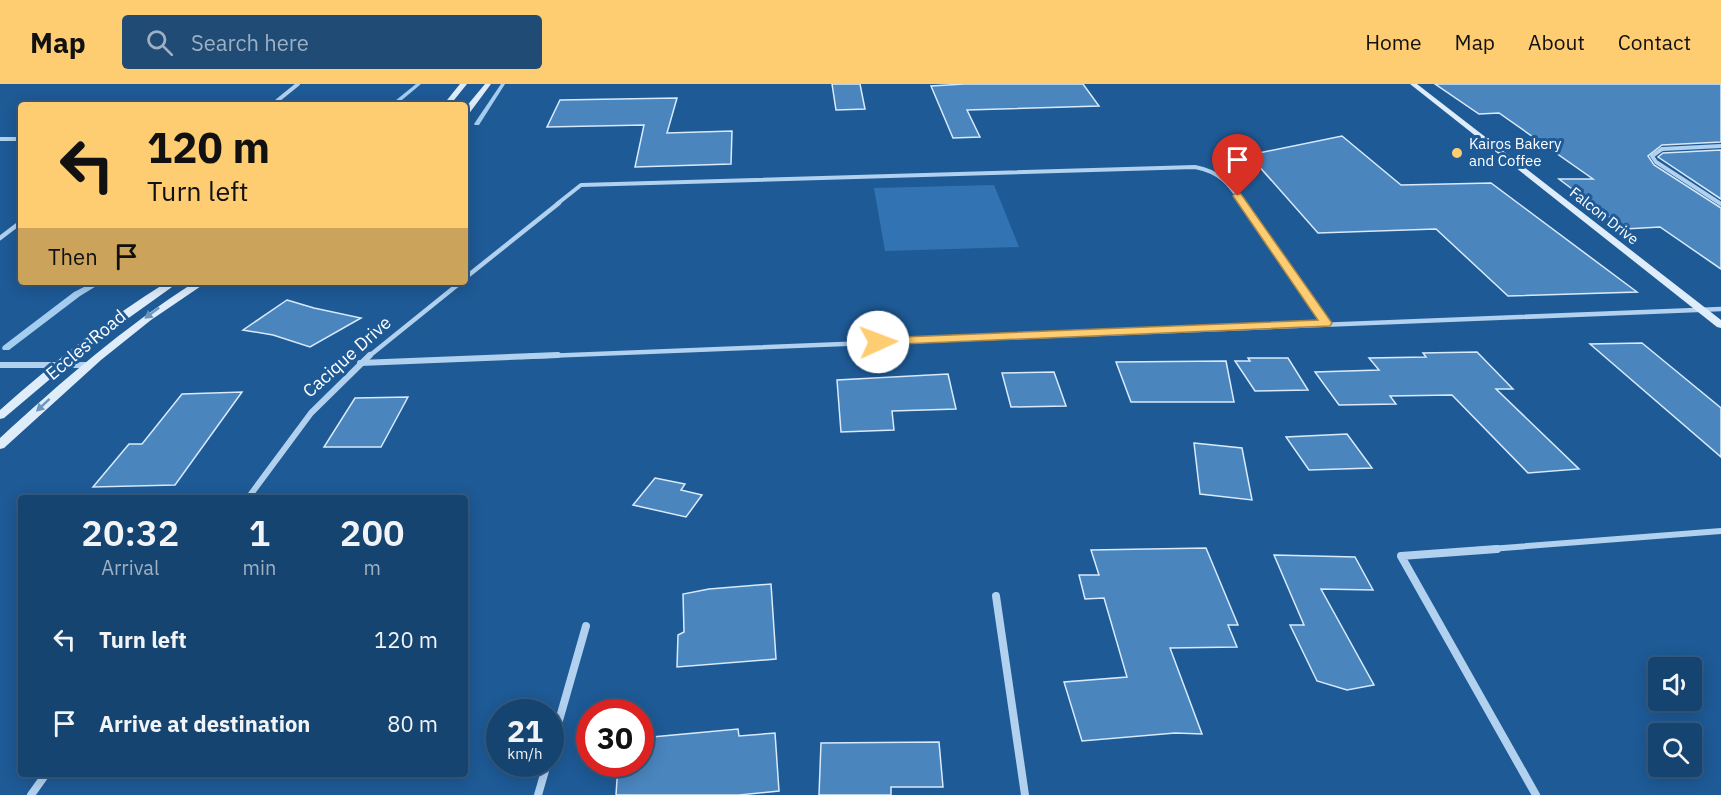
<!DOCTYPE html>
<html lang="en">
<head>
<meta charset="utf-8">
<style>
	body { margin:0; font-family:"IBM Plex Sans",sans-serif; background:#1f4b75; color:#f1f3f6; height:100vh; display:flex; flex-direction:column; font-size:22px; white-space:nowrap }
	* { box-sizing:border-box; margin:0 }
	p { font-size:20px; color:#9eb0c3 }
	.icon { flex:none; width:33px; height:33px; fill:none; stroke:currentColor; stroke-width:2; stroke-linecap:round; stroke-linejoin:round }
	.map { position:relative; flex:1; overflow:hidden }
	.drawer { position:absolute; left:18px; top:411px; width:450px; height:282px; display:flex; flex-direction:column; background:#164470; border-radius:6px; box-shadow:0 3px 15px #0003,0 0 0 2px #355c83 }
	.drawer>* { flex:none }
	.top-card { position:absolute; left:18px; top:18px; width:450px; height:183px; border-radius:6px; box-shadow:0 3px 15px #0003,0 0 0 2px #355c83; background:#fecc71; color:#111; overflow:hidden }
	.controls { position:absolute; left:1648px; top:573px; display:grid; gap:12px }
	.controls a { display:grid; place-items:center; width:54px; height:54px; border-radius:6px; background:#164470; box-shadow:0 3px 15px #0003,0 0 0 2px #355c83; font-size:30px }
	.speed { position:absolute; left:486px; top:615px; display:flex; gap:12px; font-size:30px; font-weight:700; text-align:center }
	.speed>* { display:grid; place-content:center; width:78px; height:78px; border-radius:50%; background:#164470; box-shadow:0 3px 15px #0003,0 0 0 2px #355c83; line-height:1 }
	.speed small { font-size:15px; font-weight:400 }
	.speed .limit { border:9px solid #d22; background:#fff; color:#111 }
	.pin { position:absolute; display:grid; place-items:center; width:51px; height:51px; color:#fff; margin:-62px -26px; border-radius:50% 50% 50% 0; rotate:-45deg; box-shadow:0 0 6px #0007 }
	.pin .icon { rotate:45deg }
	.me { position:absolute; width:66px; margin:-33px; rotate:88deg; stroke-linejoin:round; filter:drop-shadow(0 0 4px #0008) }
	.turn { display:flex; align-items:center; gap:21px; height:126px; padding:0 30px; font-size:27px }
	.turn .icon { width:78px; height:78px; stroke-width:2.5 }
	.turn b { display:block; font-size:42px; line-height:51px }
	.then { display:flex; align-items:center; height:57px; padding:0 30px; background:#0003; gap:12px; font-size:22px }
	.eta { display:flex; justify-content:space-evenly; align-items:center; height:102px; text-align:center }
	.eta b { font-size:36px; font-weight:600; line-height:42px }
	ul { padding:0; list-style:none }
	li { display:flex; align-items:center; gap:18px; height:84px; padding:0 30px }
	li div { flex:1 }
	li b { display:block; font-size:22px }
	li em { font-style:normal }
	header { display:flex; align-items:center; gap:36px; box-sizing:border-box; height:84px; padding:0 30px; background:#fecc71; color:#111 }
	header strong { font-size:28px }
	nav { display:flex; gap:33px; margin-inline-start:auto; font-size:21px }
	.search { width:420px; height:54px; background:#1f4b75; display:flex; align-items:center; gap:15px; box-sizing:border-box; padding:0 21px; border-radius:6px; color:#9eb0c3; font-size:22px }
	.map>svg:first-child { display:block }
</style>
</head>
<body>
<header>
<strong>Map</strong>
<div class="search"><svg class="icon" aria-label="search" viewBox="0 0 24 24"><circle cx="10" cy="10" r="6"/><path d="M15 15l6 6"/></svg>Search here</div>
<nav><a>Home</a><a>Map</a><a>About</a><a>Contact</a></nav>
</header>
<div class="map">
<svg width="1721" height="711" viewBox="0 0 1721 711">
	<rect width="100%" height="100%" fill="#1e5a96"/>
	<path fill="#3274b3" d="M994,101L1019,163L885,167L874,104Z"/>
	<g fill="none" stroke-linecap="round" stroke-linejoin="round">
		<g fill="#a5cdf0" fill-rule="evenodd">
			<path d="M416,0H421L396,21H390Z"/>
			<path d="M501,0H505L479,41H475L474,40Z"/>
			<path d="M94,198H103L80,212L9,266H3L2,264L3,262L74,208Z"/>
		</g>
	</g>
	<g fill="#4a85be" stroke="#d8eafb" stroke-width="1.5">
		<path d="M832,0H860L865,25L836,26Z"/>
		<path d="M964,0H1083L1099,22L967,26L980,53L953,54L931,2Z"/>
		<path d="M1435,0H1721V58L1662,61L1648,72L1654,81L1721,124V185L1660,143L1625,145L1559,95H1593L1499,29L1479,30Z"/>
		<path d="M677,14L667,49L732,47L731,80L635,83L644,41L547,43L560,16Z"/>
		<path d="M1342,52L1401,101L1491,99L1637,208L1508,212L1436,145L1318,149L1249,71Z"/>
		<path d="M1721,66V115L1658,73L1663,69Z"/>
		<path d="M287,216L314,224L361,234L310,263L273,251L243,246Z"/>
		<path d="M1642,259L1721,324V373L1590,260Z"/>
		<path d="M1477,268L1513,305H1496L1579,385L1528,389L1452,311L1390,312L1396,320L1339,321L1315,288L1379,286L1369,274L1426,273L1423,269Z"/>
		<path d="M1248,274H1288L1308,306L1255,307L1235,277H1250Z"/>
		<path d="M1226,277L1234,318H1131L1116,278Z"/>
		<path d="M1054,288L1066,322L1011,323L1002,289Z"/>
		<path d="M948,290L956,325L892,327L894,346L841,348L837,296Z"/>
		<path d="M242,308L175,401L93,403L129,360H142L182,310Z"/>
		<path d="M408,313L381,363H324L355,314Z"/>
		<path d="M1347,350L1372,384L1309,386L1286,353Z"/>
		<path d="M1194,359L1242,364L1252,416L1200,410Z"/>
		<path d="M655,394L685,400L681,406L702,411L686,433L633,421Z"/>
		<path d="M1206,464L1238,541H1228L1237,563L1170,564L1202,650L1175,649L1082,657L1064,598L1127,593L1104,514L1085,515L1079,491H1099L1091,466Z"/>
		<path d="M1274,471L1355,473L1373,506L1321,505L1374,601L1347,606L1317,597L1290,541H1304Z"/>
		<path d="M771,500L776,575L677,583L678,551L684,548L683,510L709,505Z"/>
		<path d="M738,645L739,652L775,649L779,707L739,711H616L618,680H640V673L652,653Z"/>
		<path d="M939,658L943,703H891V711H819L821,659Z"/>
	</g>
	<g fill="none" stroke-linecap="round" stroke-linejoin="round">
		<g stroke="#b1d1ef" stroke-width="4">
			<path d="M272,21L298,0"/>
			<path d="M0,55H21"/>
			<path d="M1721,62L1662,65L1652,72L1656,78L1721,120"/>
			<path d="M557,120L581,101L1195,83C1221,88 1229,100 1243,120"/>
		</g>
		<g stroke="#b1d1ef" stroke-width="4.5">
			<path d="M1242,119L1326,239"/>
			<path d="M0,154L21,138"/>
			<path d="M465,194L559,119"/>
			<path d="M368,273L461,198"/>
			<path d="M520,273L1721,225"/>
		</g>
		<g stroke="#b1d1ef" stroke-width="6">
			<path d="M360,279L558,271"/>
			<path d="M0,281H86"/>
			<path d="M248,414L311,329L370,271"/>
			<path d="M1477,466L1721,447"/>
		</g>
		<g stroke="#b1d1ef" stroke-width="8">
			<path d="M1497,465L1401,472L1536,711"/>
			<path d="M996,512L1025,711"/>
			<path d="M550,668L586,542"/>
			<path d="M31,711L46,690"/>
			<path d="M538,711L547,680"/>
		</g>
		<g fill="#dfedfb" fill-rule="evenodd">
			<path d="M460,0H467L450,21H443Z"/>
			<path d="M485,0H491L468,31H465V24Z"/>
			<path d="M1410,0H1417L1721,236V244L1717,243Z"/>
			<path d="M167,198H179L88,263L4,334L0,335V326C53,279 107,235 167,198Z"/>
			<path d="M195,198H207L151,236L101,276L4,364L0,365V354C62,297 124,243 195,198Z"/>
		</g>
	</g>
	<defs><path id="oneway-solid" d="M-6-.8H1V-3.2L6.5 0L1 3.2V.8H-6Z" transform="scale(1.5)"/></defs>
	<g fill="#6b95be">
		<use href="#oneway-solid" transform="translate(152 229) rotate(143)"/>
		<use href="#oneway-solid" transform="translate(43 321) rotate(137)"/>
	</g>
	<path fill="#fecc71" stroke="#a58549" stroke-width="1.5" d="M1234,110H1241L1332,239L1330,242L878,261L872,258L878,254L1318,236L1233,112Z"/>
	<circle fill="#fecc71" stroke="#1e5a96" stroke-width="2" cx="1457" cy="69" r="6"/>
	<g text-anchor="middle" stroke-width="6" stroke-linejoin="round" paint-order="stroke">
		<g font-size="15" fill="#fff" stroke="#1e5a96" text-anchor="start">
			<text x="1469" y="65">Kairos Bakery<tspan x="1469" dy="17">and Coffee</tspan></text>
		</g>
		<g font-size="15" fill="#fff" stroke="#1e5a96">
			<text transform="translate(1604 132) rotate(38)" y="5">Falcon Drive</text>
		</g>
		<g font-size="18" fill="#fff" stroke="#1e5a96">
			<text transform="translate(86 261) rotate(-40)" y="6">Eccles Road</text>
			<text transform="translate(347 273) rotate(-42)" y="6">Cacique Drive</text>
		</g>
	</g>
</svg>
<div class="controls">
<a><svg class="icon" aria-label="sound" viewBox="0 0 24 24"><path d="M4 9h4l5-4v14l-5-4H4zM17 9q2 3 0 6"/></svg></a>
<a><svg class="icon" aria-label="search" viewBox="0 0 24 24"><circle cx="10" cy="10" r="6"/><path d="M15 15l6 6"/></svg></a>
</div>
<div class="speed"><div>21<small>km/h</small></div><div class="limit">30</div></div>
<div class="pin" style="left:1238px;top:112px;background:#d93025"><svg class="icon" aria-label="arrive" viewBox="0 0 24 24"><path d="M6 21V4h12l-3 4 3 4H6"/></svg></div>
<svg class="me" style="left:878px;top:258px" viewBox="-20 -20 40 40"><circle r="19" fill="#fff"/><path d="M0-13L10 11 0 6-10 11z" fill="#fecc71"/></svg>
<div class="top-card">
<div class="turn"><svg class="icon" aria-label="left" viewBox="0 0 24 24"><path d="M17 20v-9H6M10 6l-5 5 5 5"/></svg><div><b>120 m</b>Turn left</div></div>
<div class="then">Then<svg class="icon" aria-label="arrive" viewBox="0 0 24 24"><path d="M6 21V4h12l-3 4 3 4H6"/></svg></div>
</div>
<section class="drawer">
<div class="eta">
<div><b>20:32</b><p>Arrival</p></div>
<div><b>1</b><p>min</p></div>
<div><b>200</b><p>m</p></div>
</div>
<ul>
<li><svg class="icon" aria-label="left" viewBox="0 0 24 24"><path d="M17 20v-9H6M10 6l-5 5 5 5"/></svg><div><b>Turn left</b></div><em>120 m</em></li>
<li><svg class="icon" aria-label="arrive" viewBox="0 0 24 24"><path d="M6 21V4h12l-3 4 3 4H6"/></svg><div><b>Arrive at destination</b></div><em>80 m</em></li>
</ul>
</section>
</div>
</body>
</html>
